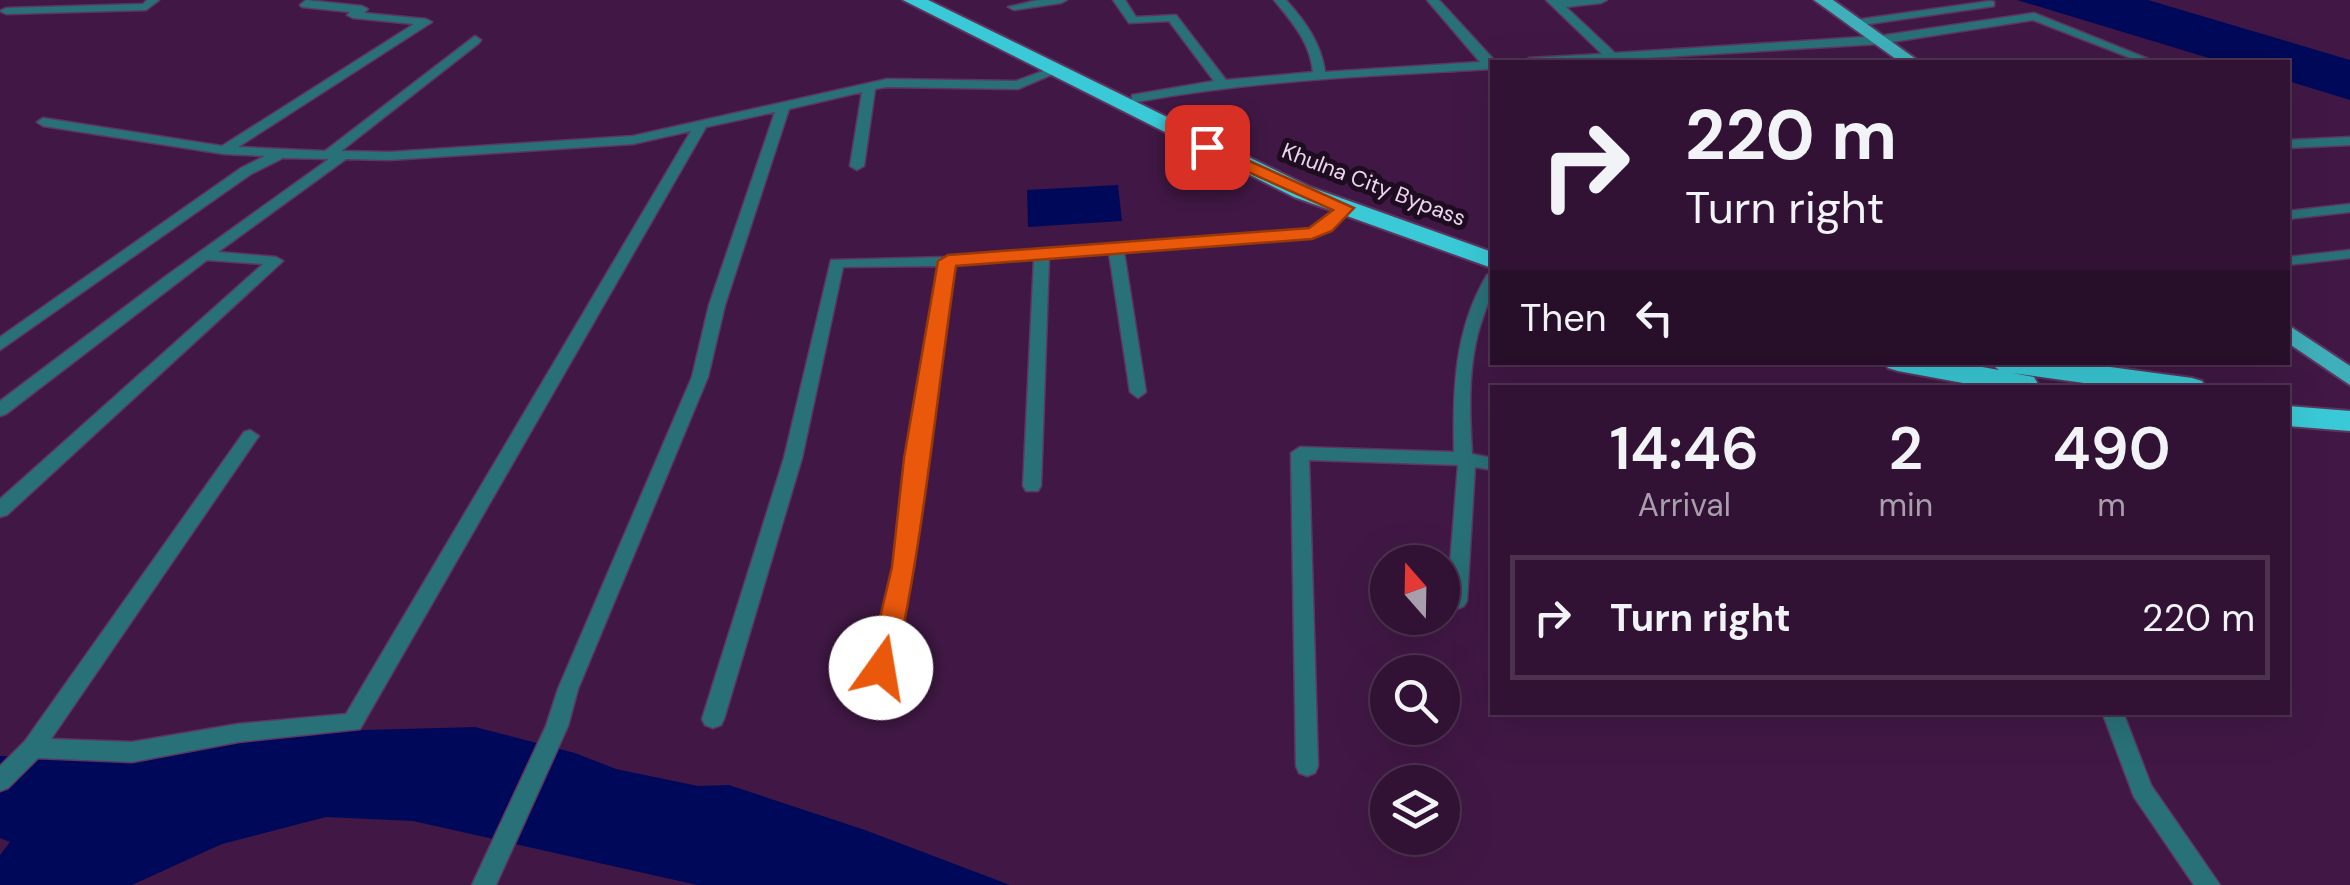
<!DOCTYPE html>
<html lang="en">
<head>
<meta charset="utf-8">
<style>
	body { margin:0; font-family:"DM Sans",sans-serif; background:#391b3c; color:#f1f3f6; height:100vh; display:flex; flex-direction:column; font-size:38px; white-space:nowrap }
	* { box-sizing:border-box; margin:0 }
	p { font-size:32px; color:#a89eac }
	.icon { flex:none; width:55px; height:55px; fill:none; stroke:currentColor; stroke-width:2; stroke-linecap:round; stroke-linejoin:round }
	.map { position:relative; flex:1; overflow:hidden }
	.side { position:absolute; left:1490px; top:385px; width:800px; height:330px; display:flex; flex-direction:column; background:#311234; border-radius:0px; box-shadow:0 10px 40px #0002,0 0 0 2px #4c324f }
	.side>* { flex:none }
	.guide { position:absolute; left:1490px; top:60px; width:800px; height:305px; border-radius:0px; box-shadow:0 10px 40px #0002,0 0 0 2px #4c324f; background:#311234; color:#f1f3f6; overflow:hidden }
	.needle { width:65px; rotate:340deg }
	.tools { position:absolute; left:1370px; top:545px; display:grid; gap:20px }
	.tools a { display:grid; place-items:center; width:90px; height:90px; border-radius:50%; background:#311234; box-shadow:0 10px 40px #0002,0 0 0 2px #4c324f; font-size:50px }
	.pin { position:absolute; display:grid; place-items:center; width:85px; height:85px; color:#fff; margin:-42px; border-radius:20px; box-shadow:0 5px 15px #0006 }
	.me { position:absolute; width:110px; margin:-55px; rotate:13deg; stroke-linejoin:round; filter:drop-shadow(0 0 8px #0008) }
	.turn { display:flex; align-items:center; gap:35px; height:210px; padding:0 30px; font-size:45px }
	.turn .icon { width:130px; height:130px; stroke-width:2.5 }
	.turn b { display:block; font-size:70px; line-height:85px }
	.then { display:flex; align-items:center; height:95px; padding:0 30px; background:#0003; gap:20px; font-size:38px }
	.eta { display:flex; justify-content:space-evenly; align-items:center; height:170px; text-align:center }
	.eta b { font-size:60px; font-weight:600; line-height:70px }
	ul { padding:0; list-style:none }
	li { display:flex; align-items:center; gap:30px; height:125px; margin:0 20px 15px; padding:0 10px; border:5px solid #4c324f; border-radius:0px }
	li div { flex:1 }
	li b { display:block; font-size:38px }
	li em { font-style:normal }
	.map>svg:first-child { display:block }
</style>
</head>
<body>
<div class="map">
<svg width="2350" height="885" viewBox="0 0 2350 885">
	<rect width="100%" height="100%" fill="#411845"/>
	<g fill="#000959">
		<path d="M2017,0H2148L2350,60V100L2288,81V62H2222Z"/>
		<path d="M1118,185L1122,221L1028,227L1027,190Z"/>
		<path d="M475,727L575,753L616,769L698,786L729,785L865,830L1010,885H697L413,821L326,817L222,844L132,885H0V855L10,842L0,838V756L81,759L328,731Z"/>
	</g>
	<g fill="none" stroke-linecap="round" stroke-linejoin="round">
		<defs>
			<g id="street">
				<path d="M147,0H159L146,10L6,14L0,11L6,8L143,4Z"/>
				<path d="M306,0L362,6L368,9L364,13L426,19L432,22L238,147L325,151L475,36L481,40L479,43L341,151L390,152L633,136L887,79L1016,81L1054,67L1060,71L1018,89L887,87L875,89L864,166L857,170L850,166L862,92L789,109L725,305L708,377L578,689L568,726L496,885H472L546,726L558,689L692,377L709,305L775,112L706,127L360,729L238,742L132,762L38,758L8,788L0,791V766L25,741L244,432L250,430L259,436L256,440L51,739L132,742L238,724L346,714L691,131L633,144L390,160L346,159L218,252L276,257L283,261L7,515L0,517V499L263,264L207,260L6,414L0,416V401L166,276L329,159L283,158L251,174L0,350V337L241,168L265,156L224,154L43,126L37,122L43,118L222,146L414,24L353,18L347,15L350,12L302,7L300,5Z"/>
				<path d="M1038,0H1067L1061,3L1014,10L1008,7Z"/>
				<path d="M1113,0H1125L1136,17L1176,15L1226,80L1313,72C1310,42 1293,23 1274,0H1286C1305,21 1321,43 1325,72L1480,62L1427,0H1439L1496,62H1492V69C1373,76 1254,80 1136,102L1132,101V95L1214,81L1169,21L1129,23Z"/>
				<path d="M1546,0H1607L1601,3L1566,7L1615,53L1879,36L2034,13L2156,62H2141L2033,20L1879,44L1579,62H1523L1529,58L1602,54Z"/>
				<path d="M1990,1L1994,2V6L1855,26L1849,23L1855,20Z"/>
				<path d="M2350,137V145L2288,148V140Z"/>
				<path d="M2350,204V212L2288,219V211Z"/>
				<path d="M1345,205L1352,209L1350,212L1331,230L1312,237L1124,252L1146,392L1138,398L1130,392L1109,253L1049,258L1041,486L1038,491H1026L1023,486L1034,259L954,265L924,458L914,567L891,668L888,674L881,677L874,674L871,668L894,567L906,458L939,266L843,267L802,458L724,719L721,725L713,728L705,725L702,719L784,458L831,260L947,257L1309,229L1321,224Z"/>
				<path d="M2350,250V258L2288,265V257Z"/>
				<path d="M1492,273C1494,297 1480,319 1476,342C1468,379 1470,417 1472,454L1492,458V470L1475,467L1467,601L1464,606L1457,609L1450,606L1447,601L1458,465L1309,460L1318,766L1315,773L1307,776L1299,773L1296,766L1291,453L1300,447L1454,452C1453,390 1454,330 1487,275Z"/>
				<path d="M2102,712H2123L2151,785L2220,885H2194L2134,797Z"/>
			</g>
			<g id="primary">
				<path d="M1814,0H1833L1920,62H1900Z"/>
				<path d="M2288,325L2350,366V385L2288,343Z"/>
			</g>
			<g id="highway">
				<path d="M903,0H928L1310,187L1492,252V268L1294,197Z"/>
				<path d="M1884,362H1954L1999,370L1988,362H2073L2192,378L2202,381L2206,388H2120L2012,373L2034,377L2038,384L2036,388H1990L1898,371L1888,368Z"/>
				<path d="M2288,406L2350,411V431L2288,426Z"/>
			</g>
		</defs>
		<use href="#street" stroke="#5d3660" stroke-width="3"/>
		<use href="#primary" stroke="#5d3660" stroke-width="4"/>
		<use href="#highway" stroke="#5d3660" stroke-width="4"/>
		<use href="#street" fill="#297178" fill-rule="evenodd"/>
		<use href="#primary" fill="#3fb0ba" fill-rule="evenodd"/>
		<use href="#highway" fill="#3acad7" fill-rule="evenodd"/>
	</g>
	<path fill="#ea580c" stroke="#983908" stroke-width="2.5" d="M1207,142L1354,208L1332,231L1312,239L956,266C936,400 924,536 895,668L891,676L881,679L872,676L868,668L892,567L904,458L938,261L948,255L1309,228L1333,210L1201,151L1198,147Z"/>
	<g text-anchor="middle" stroke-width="10" stroke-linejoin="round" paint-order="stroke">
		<g font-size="22" fill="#edd4ef" stroke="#1e0c20">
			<text transform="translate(1374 184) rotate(21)" y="8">Khulna City Bypass</text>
		</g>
	</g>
</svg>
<div class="tools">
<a><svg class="needle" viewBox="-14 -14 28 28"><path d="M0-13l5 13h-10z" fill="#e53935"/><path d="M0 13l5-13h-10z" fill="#a89eac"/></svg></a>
<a><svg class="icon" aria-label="search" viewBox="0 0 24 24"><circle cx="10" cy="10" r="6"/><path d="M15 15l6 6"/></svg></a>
<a><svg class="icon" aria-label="layers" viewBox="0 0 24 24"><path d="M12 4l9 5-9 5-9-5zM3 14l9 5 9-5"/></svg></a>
</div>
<div class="pin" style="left:1207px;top:147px;background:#d93025"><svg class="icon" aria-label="arrive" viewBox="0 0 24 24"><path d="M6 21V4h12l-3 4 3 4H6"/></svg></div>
<svg class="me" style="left:881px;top:668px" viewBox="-20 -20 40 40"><circle r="19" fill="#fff"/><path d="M0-13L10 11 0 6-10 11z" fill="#ea580c"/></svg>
<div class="guide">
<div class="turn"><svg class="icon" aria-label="right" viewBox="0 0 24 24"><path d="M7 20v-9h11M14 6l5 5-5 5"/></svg><div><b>220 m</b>Turn right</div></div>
<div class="then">Then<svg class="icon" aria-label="left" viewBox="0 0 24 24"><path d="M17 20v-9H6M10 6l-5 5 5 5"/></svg></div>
</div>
<section class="side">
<div class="eta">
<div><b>14:46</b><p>Arrival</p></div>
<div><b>2</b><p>min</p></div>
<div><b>490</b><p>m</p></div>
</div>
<ul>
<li><svg class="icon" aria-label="right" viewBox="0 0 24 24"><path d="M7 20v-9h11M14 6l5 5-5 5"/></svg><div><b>Turn right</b></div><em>220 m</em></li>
</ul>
</section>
</div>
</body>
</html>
